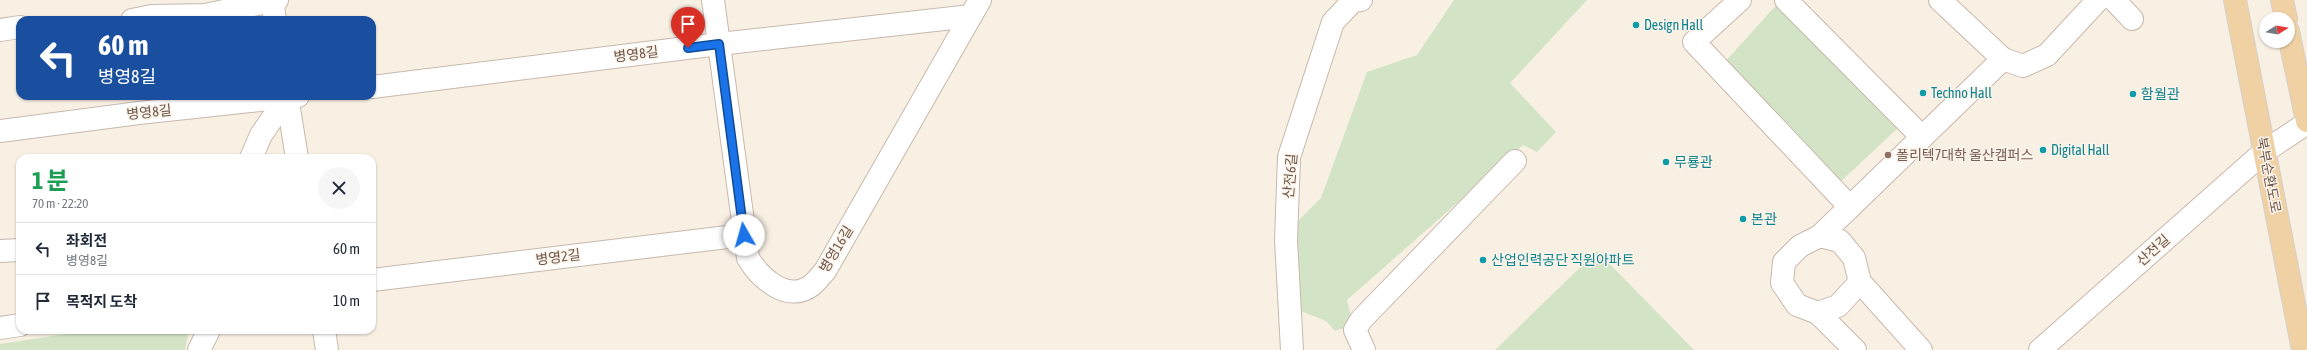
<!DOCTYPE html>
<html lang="ko">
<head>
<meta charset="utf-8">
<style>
	body { margin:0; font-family:"Asap Condensed","Noto Sans KR",sans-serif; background:#f6f6f7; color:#1f2937; height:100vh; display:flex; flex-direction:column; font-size:15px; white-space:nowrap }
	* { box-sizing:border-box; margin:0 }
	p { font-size:13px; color:#747a83 }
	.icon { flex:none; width:22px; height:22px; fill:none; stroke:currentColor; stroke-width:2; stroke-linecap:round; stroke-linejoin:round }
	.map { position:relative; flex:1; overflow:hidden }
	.side { position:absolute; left:16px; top:154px; width:360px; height:180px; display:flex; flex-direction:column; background:#fff; border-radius:12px; box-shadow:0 1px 3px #0004 }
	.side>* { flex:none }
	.banner { position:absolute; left:16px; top:16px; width:360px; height:84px; border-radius:12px; box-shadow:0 1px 3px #0004; background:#1a4fa0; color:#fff; overflow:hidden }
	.needle { width:26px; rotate:79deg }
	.tools { position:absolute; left:2259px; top:12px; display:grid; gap:8px }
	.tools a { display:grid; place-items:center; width:36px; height:36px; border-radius:50%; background:#fff; box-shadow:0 1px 3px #0004; font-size:20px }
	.pin { position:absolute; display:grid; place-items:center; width:34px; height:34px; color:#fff; margin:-41px -17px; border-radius:50% 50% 50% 0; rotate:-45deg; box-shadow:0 0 4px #0007 }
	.pin .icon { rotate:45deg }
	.me { position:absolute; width:44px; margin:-22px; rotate:353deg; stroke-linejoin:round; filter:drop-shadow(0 0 3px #0008) }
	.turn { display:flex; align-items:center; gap:14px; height:84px; padding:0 16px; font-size:18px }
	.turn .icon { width:52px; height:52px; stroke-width:2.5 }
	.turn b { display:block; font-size:28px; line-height:34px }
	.round { display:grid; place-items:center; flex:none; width:42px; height:42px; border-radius:21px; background:#f6f6f7 }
	.head { display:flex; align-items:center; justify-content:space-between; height:68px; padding:0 16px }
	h1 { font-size:24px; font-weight:700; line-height:30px; color:#1e9e55 }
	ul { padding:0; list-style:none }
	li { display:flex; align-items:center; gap:12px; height:52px; padding:0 16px; border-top:1px solid #e0e1e3 }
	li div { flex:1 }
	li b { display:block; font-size:15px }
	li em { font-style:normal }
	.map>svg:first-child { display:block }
</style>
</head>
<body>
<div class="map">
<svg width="2307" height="350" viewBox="0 0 2307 350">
	<rect width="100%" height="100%" fill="#f9f0e4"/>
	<g fill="#d2e4c5">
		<path d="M1454,0H1587L1510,83L1556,132L1537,152L1523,145L1347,300L1353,325L1335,331L1326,321L1298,310L1293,249L1298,221L1321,198L1367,72L1417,55Z"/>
		<path d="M1780,1L1902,124L1836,186L1722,65Z"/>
		<path d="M1597,251L1694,350H1495Z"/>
		<path d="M91,330H189L185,350H0V344Z"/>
	</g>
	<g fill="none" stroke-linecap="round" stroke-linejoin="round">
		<defs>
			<g id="minor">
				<path d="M272,0L275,20"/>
				<path d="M713,0L748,258C760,278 788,304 812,285C817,281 821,275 825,271L980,0"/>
				<path d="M1740,0L1694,42L1850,207"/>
				<path d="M1786,0L1921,136"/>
				<path d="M1940,0L2003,59"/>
				<path d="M2114,0L2132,19"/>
				<path d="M132,20L152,16L205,15L277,0"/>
				<path d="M0,30L20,27"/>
				<path d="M372,87L719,44L971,16"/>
				<path d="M287,96L297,158"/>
				<path d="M0,131L139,113L298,96"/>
				<path d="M251,158L261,135L287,97"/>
				<path d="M1820,236L2003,59L2023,66L2047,55L2098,0"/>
				<path d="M0,251L20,250"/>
				<path d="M372,280L744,235"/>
				<path d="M1860,282L1838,306L1818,313L1797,305L1782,283L1784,262L1800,246L1820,236L1840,241L1854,258L1860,282L1921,350"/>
				<path d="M1818,313L1855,350"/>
				<path d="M0,328L20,325"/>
				<path d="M324,330L327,350"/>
				<path d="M199,350L209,330"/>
				<path d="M1292,350L1286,240L1289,157L1333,22L1353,1L1361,0"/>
				<path d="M1364,350L1355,330L1361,320L1515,161"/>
				<path d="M2040,350L2265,151L2307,123"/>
			</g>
			<g id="major">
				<path d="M2235,0L2303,350"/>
				<path d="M2282,0L2286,19"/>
				<path d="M2288,31L2307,121"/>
			</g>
		</defs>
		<use href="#minor" stroke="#c8b8ac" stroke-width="24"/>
		<use href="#major" stroke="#d6d0cd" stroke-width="24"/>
		<use href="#minor" stroke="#fff" stroke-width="22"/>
		<use href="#major" stroke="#efd1a4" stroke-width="22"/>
	</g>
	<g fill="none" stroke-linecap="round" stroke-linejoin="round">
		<defs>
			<path id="route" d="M688,48L719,44L744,235"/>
		</defs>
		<use href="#route" stroke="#114b97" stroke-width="10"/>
		<use href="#route" stroke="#1a73e8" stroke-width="7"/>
	</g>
	<g fill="#0f9aa8" stroke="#fcf4ea" stroke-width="1.5">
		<circle cx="1636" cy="25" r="4"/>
		<circle cx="1923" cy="93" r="4"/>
		<circle cx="2133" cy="94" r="4"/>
		<circle cx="2043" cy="150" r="4"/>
		<circle cx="1666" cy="162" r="4"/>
		<circle cx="1743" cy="219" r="4"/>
		<circle cx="1483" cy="260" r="4"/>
	</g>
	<circle fill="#8d6e63" stroke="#fcf4ea" stroke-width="1.5" cx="1888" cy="155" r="4"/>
	<g text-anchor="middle" stroke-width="3" stroke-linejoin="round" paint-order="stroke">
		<g font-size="14" fill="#0d838f" stroke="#fcf4ea" text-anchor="start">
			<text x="1644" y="30">Design Hall</text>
			<text x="1931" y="98">Techno Hall</text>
			<text x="2141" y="99">함월관</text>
			<text x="2051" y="155">Digital Hall</text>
			<text x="1674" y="167">무룡관</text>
			<text x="1751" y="224">본관</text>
			<text x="1491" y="265">산업인력공단 직원아파트</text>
		</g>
		<g font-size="14" fill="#6e584d" stroke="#fcf4ea">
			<text transform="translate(636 54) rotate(-7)" y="5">병영8길</text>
			<text transform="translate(149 112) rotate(-6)" y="5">병영8길</text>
			<text transform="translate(2269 175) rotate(79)" y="5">북부순환도로</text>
			<text transform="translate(1290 176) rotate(-85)" y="5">산전6길</text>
			<text transform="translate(836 249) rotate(-59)" y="5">병영16길</text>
			<text transform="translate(2153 250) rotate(-42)" y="5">산전길</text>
			<text transform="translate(558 257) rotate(-7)" y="5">병영2길</text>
		</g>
		<g font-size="14" fill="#785e54" stroke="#fcf4ea" text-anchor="start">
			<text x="1896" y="160">폴리텍7대학 울산캠퍼스</text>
		</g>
	</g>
</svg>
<div class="tools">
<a><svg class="needle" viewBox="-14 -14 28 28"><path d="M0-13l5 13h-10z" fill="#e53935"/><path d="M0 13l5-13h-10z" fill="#747a83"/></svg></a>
</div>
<div class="pin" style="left:688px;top:48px;background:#d93025"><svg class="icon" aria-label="arrive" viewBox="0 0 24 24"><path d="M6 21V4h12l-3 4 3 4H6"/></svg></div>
<svg class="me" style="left:744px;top:235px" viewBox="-20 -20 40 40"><circle r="19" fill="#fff"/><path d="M0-13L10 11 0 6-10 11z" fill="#1a73e8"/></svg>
<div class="banner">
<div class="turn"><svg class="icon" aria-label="left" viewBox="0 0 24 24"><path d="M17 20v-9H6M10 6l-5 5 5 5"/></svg><div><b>60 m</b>병영8길</div></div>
</div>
<section class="side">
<div class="head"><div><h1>1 분</h1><p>70 m · 22:20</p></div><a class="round"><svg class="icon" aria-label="close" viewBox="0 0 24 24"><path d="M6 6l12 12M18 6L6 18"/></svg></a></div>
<ul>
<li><svg class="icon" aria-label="left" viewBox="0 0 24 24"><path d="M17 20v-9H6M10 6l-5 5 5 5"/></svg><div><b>좌회전</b><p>병영8길</p></div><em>60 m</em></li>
<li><svg class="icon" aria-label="arrive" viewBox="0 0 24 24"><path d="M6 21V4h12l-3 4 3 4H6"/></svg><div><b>목적지 도착</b></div><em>10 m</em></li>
</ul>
</section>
</div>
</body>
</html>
